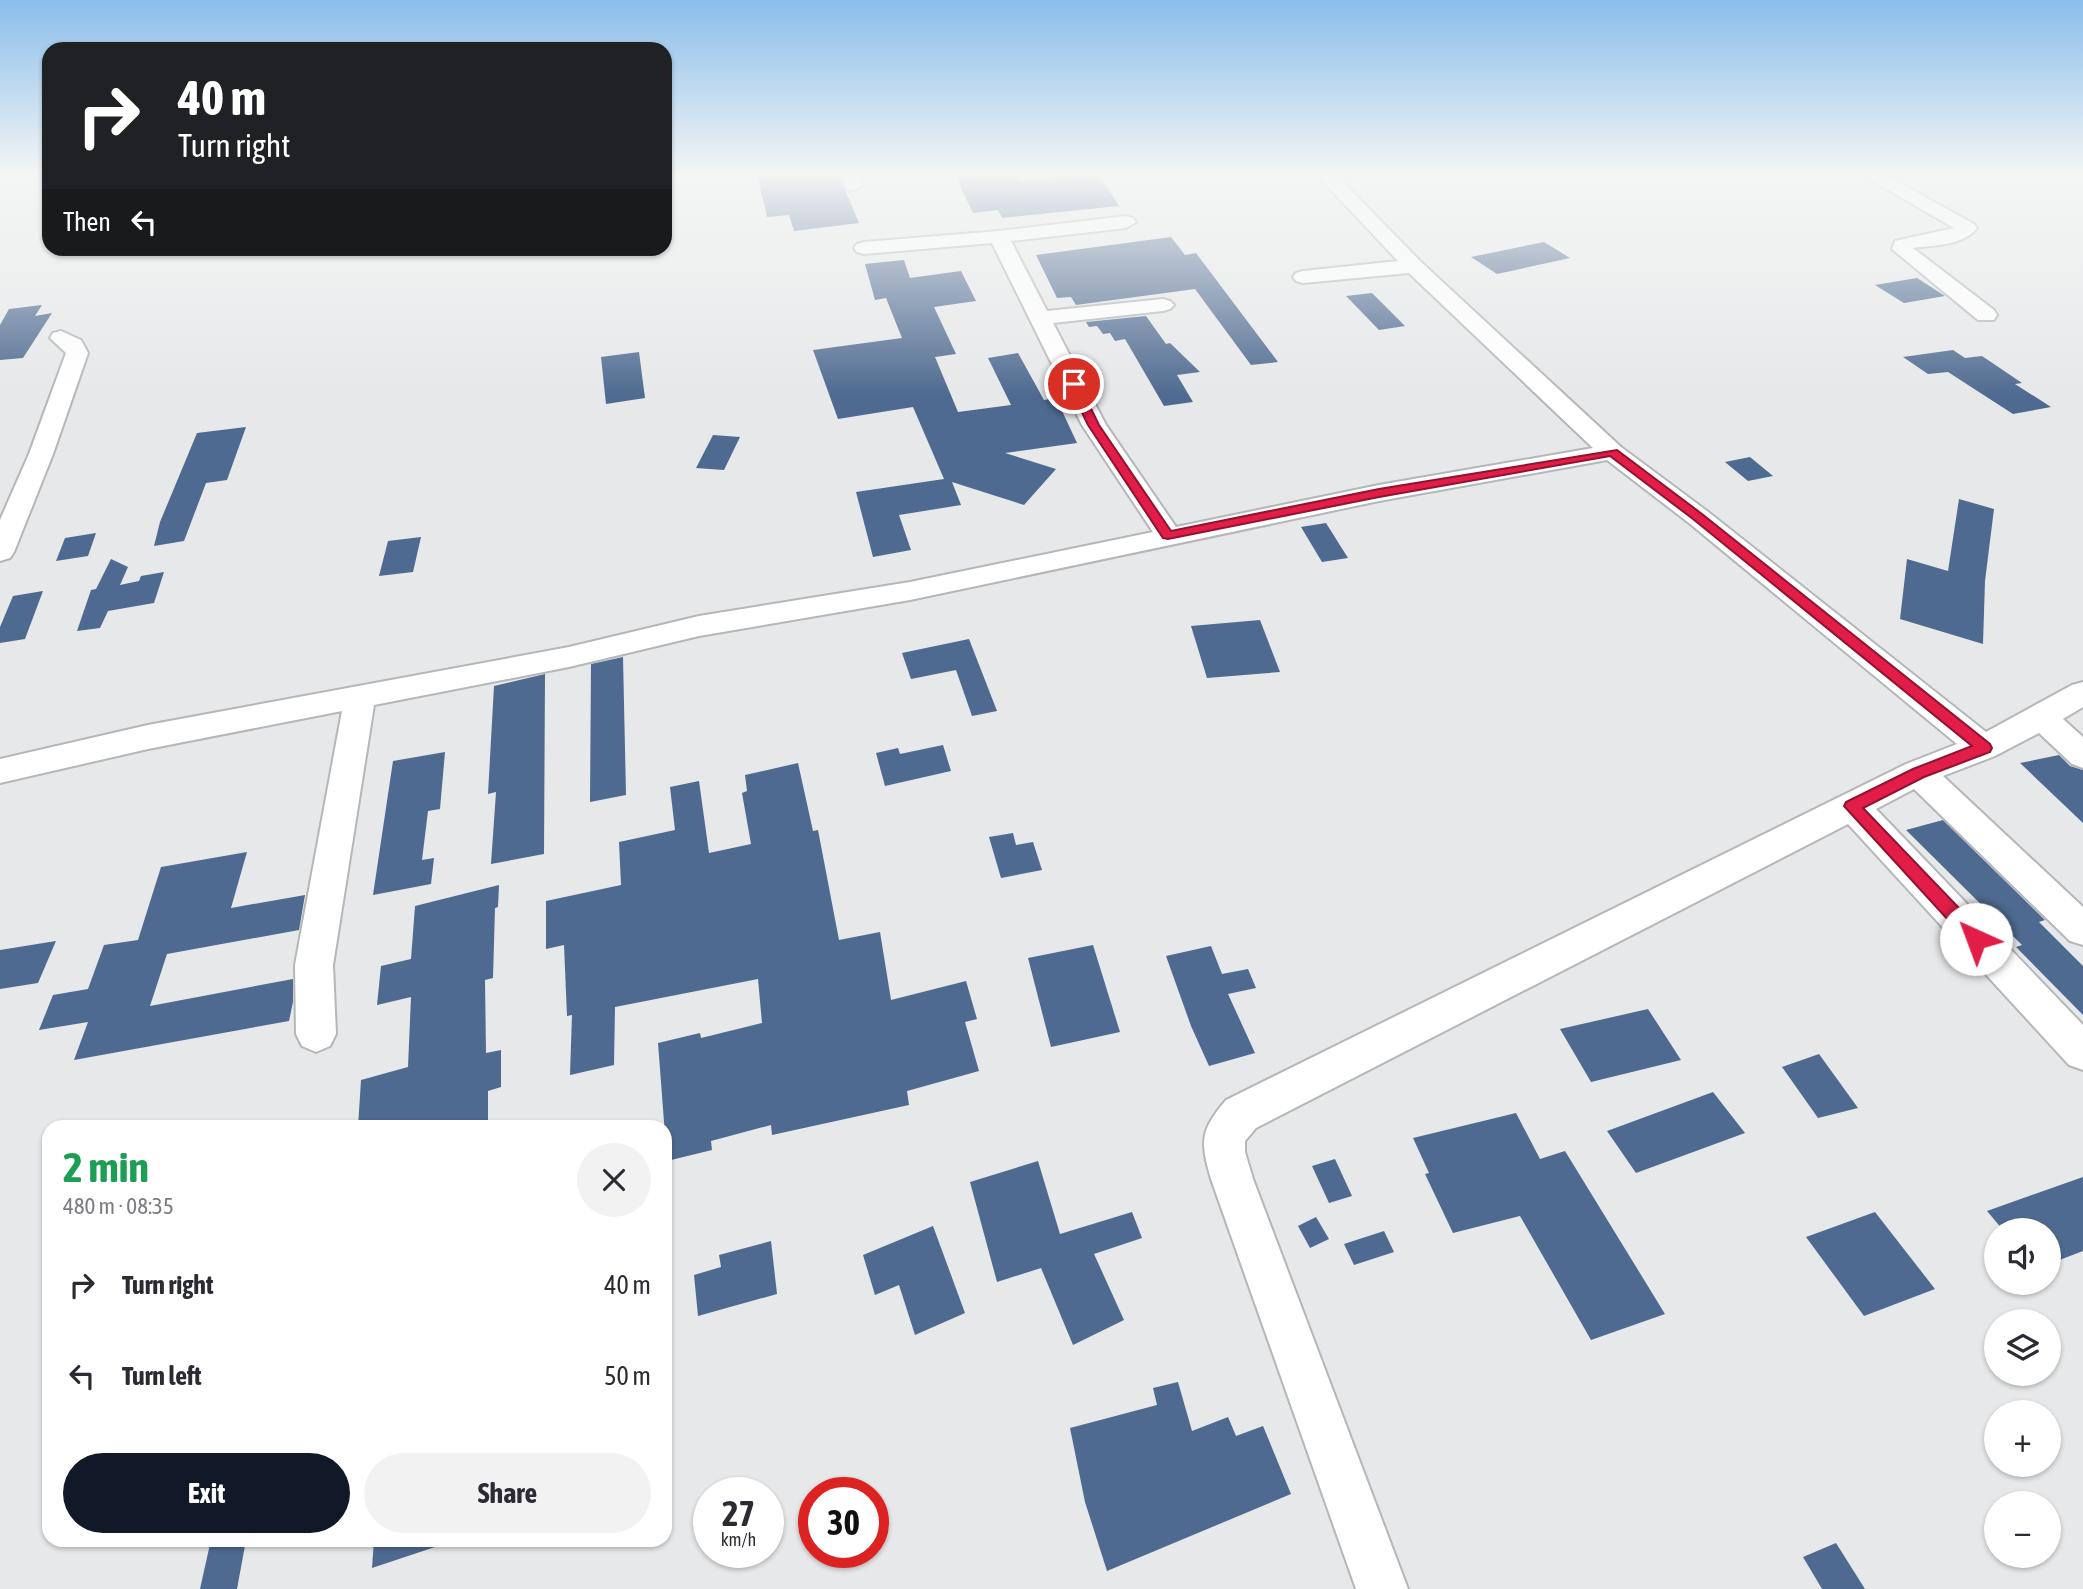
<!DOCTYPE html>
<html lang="en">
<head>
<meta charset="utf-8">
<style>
	body { margin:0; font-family:"Asap Condensed",sans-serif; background:#f2f2f3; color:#2b2b33; height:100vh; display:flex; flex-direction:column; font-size:26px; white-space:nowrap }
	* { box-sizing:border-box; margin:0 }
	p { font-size:23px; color:#7c7c81 }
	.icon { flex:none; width:38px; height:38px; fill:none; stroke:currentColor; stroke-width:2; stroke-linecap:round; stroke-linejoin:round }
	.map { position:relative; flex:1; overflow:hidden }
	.panel { position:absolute; left:42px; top:1120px; width:630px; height:427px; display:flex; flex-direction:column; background:#fff; border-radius:21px; box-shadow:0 2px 5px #0004 }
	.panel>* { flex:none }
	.banner { position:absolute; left:42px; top:42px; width:630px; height:214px; border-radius:21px; box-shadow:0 2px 5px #0004; background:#202124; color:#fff; overflow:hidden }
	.buttons { position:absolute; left:1984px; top:1218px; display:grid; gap:14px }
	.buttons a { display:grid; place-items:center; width:77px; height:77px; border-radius:50%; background:#fff; box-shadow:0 2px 5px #0004; font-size:35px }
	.speed { position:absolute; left:693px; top:1477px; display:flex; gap:14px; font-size:35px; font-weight:700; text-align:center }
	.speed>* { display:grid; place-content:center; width:91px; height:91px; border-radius:50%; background:#fff; box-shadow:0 2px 5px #0004; line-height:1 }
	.speed small { font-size:18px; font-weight:400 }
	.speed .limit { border:10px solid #d22; background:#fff; color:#111 }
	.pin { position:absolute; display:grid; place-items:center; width:60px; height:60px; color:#fff; margin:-30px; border:4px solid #fff; border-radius:50%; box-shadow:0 2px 7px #0007 }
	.me { position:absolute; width:77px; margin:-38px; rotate:317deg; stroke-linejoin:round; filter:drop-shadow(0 0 5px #0008) }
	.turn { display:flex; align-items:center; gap:24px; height:147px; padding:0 21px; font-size:32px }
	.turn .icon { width:91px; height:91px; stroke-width:2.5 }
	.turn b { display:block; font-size:49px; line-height:60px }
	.then { display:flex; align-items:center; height:66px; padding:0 21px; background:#0003; gap:14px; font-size:26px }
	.round { display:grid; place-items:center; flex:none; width:74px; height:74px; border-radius:37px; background:#f2f2f3 }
	.headline { display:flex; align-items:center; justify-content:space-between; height:119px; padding:0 21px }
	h1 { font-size:42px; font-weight:700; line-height:52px; color:#1e9e55 }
	.cta { display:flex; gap:14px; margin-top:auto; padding:14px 21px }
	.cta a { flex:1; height:80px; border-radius:42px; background:#111827; color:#fff; font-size:28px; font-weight:700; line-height:80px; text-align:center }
	.cta a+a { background:#f2f2f3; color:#2b2b33 }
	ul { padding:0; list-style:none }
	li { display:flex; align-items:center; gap:21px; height:91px; padding:0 21px }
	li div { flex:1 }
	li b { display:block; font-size:26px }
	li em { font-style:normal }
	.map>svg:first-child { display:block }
</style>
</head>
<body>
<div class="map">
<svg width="2083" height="1589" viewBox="0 0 2083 1589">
	<rect width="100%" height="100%" fill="#e7e8e9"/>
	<g fill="#4e6a90">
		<path d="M790,173H838L859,223L794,231L789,215L767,217L758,177Z"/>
		<path d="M954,173H1015L1019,181L1098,173L1119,206L1002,218L998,210L973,213Z"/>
		<path d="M1171,237L1185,255L1196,253L1278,362L1251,365L1195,289L1076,305L1071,297L1057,298L1036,255Z"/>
		<path d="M1544,242L1570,258L1497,274L1471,257Z"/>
		<path d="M904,260L910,278L961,271L976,301L934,307L956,354L935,357L958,412L1011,405L988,358L1018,353L1044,400L1056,398L1077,443L1005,453L1056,469L1024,505L952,482L961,505L899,515L911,550L873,557L856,492L944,479L913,407L838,419L813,350L902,338L886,298L875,300L865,264Z"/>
		<path d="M1917,278L1945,296L1904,303L1875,285Z"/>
		<path d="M1372,293L1405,326L1379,330L1346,296Z"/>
		<path d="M42,305L35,316L52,313L23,358L0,360V325L9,309Z"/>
		<path d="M1146,316L1166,344L1170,343L1200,372L1177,375L1193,402L1164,406L1125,339L1115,341L1110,333L1103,334L1097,326L1089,327L1086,322Z"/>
		<path d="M1953,350L1965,358L1982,356L2022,383L2015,384L2051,407L2013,414L1948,372L1928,374L1903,357Z"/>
		<path d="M639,352L645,398L606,404L601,357Z"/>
		<path d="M246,427L227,480L206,483L184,541L154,546L160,522L197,433Z"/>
		<path d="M713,435L740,437L724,470L696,468Z"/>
		<path d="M1750,457L1773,476L1748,481L1725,462Z"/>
		<path d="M1959,499L1994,509L1985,581L1983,644L1900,619L1907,559L1948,571Z"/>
		<path d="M1326,523L1348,558L1322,562L1301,527Z"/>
		<path d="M96,533L88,556L56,561L65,538Z"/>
		<path d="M421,537L413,572L379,576L388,541Z"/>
		<path d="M111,559L128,567L120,585L139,581L141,576L164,572L154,603L108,611L100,628L77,631L91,590L96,589Z"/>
		<path d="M43,591L25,639L0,643V627L13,596Z"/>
		<path d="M1260,620L1280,672L1207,678L1191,626Z"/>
		<path d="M969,639L997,711L972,716L956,670L911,679L902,653Z"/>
		<path d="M623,657L626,795L590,802L591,664Z"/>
		<path d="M545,674L544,854L491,864L496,792L488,794L494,686Z"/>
		<path d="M943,745L951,771L885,786L876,753L898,748L900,754Z"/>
		<path d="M445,752L440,809L428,811L422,860L434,858L431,884L373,895L393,761Z"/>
		<path d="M2059,755L2070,766L2083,770V823L2020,763Z"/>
		<path d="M798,763L813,831L818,830L839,940L880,932L891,1000L966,981L977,1019L965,1022L979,1071L907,1091L909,1105L772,1135L771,1125L711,1141L712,1150L667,1161L658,1043L700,1033L701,1038L762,1023L758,979L615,1007L614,1065L570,1075L572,1015L567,1016L564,945L546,949V901L621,885L619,842L675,830L670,787L699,781L709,853L751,844L742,793L747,791L745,775Z"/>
		<path d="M1943,820L2045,920L2039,922L2083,966V1015L2016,947L2022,945L1906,830Z"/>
		<path d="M1013,833L1016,845L1033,842L1042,870L1001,878L989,837Z"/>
		<path d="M247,852L231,908L305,895L299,930L167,954L150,1006L293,979V1002L289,1021L74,1060L88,1022L39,1030L53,995L88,989L104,945L138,940L161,867Z"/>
		<path d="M499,885L498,907L495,908L493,978L485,980L486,1053L501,1050V1087L488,1091V1127H358L361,1080L408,1067L411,997L377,1005L381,966L411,959L415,906Z"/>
		<path d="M56,941L38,983L0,989V950Z"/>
		<path d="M1093,945L1120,1032L1051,1047L1028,958Z"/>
		<path d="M1211,946L1222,974L1248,969L1256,988L1228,994L1255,1053L1209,1066L1191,1026L1166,956Z"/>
		<path d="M1648,1009L1681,1060L1591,1082L1560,1029Z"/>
		<path d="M1819,1054L1858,1108L1818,1118L1782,1067Z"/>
		<path d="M1713,1092L1745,1133L1636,1173L1607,1131Z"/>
		<path d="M1516,1113L1540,1159L1565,1151L1665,1314L1591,1340L1520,1216L1453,1233L1425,1174L1429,1173L1413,1138Z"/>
		<path d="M1335,1159L1352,1196L1329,1203L1312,1166Z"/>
		<path d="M1038,1161L1060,1234L1132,1212L1142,1238L1094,1254L1124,1320L1073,1345L1041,1268L997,1282L970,1182Z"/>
		<path d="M2083,1177V1251L2049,1264V1230H2003L1987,1211Z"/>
		<path d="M1875,1212L1935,1289L1864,1316L1806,1237Z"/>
		<path d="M1316,1217L1329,1239L1310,1248L1298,1226Z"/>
		<path d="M933,1226L965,1313L915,1335L899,1285L875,1295L863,1255Z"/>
		<path d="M1384,1231L1394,1252L1354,1265L1344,1244Z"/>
		<path d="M771,1241L777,1294L698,1316L694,1275L721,1267L719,1255Z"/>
		<path d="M1178,1382L1192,1431L1228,1417L1236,1436L1263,1426L1291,1494L1107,1571L1085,1502L1070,1428L1157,1405L1153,1388Z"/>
		<path d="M227,1540H246L237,1589H200L210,1544Z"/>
		<path d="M374,1540H443L444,1544L372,1568Z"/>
		<path d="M1836,1543L1865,1589H1822L1803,1557Z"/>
	</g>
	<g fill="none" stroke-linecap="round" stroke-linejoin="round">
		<defs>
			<g id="minor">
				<path d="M841,173H859L863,185L854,190L848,189Z"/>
				<path d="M1315,173H1334L1421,262L1621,447L1707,511L1986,732L2072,685L2083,682V707L2063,719L2083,737V768L2072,764L2039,733L1995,756L1943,776L2083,907V945L2070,941L1914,789L1876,809L2083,1025V1070L2069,1065L1848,824L1256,1128L1245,1141V1152L1253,1179L1408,1589H1356L1211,1179C1200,1141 1200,1131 1226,1100L1906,764L1957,744L1689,523L1607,460L1379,501L910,600L699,636L569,667L374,705L333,965L336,1034L330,1046L316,1052L302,1046L296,1034L295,965L342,711L148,749L0,783V759L148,725L569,647L699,616L910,582L1153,532L1082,425L992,243L864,254L857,252L854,248L857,244L864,242L999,231L1126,216L1133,218L1136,222L1126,228L1011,241L1047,311L1163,299L1170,301L1174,305L1170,309L1163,311L1053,323L1106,425L1176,527L1379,485L1593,448L1409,273L1303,283L1296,281L1293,277L1296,273L1303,271L1398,261Z"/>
				<path d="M1859,173H1882L1974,224L1977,228C1963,246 1934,245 1913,248L1994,310L1997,315L1994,320H1978L1892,249L1895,241L1954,228Z"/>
				<path d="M61,331L81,340L88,353L53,454L14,552L10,558L0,561V520L29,454L66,353L50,338L53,333Z"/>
			</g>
		</defs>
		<use href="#minor" stroke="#b5b6b7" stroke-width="4"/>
		<use href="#minor" fill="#fff" fill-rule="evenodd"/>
	</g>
	<linearGradient id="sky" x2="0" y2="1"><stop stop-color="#8abeeb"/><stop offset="0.44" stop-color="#f4f5f5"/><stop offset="1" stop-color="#f4f5f5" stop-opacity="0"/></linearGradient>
	<rect width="2083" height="396" fill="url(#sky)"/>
	<path fill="#e11d48" stroke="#92132f" stroke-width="2" d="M1070,382L1079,384L1099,425L1171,531L1379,489L1617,450L1702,514L1990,744L1992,748L1990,752L1924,777L1863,808L1983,933L1985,939L1983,944L1976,946L1970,944L1844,806L1846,802L1913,769L1972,746L1693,519L1610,456L1379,497L1168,539L1163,538L1088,425L1068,384Z"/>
</svg>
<div class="buttons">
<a><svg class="icon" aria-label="sound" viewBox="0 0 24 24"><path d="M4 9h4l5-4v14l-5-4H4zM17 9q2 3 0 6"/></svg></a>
<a><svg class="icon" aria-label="layers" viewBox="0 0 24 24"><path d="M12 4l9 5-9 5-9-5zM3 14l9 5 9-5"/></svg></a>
<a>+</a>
<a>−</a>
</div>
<div class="speed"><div>27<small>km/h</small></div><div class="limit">30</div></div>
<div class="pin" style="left:1074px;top:384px;background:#d93025"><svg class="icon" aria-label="arrive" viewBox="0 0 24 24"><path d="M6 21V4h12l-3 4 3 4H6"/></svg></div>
<svg class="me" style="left:1976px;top:939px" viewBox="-20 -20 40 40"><circle r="19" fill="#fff"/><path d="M0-13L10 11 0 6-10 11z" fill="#e11d48"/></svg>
<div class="banner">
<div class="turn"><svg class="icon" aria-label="right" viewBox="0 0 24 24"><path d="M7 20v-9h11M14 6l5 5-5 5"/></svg><div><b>40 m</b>Turn right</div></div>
<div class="then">Then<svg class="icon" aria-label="left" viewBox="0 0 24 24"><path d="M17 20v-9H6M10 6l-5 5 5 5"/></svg></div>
</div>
<section class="panel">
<div class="headline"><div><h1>2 min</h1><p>480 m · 08:35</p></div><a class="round"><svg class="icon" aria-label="close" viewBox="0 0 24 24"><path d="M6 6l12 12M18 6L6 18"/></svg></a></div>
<ul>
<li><svg class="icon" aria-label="right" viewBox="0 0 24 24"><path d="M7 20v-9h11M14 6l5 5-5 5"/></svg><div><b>Turn right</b></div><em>40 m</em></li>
<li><svg class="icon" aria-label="left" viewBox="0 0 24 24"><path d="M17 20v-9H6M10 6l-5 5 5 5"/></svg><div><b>Turn left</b></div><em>50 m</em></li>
</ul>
<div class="cta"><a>Exit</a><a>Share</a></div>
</section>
</div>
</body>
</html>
